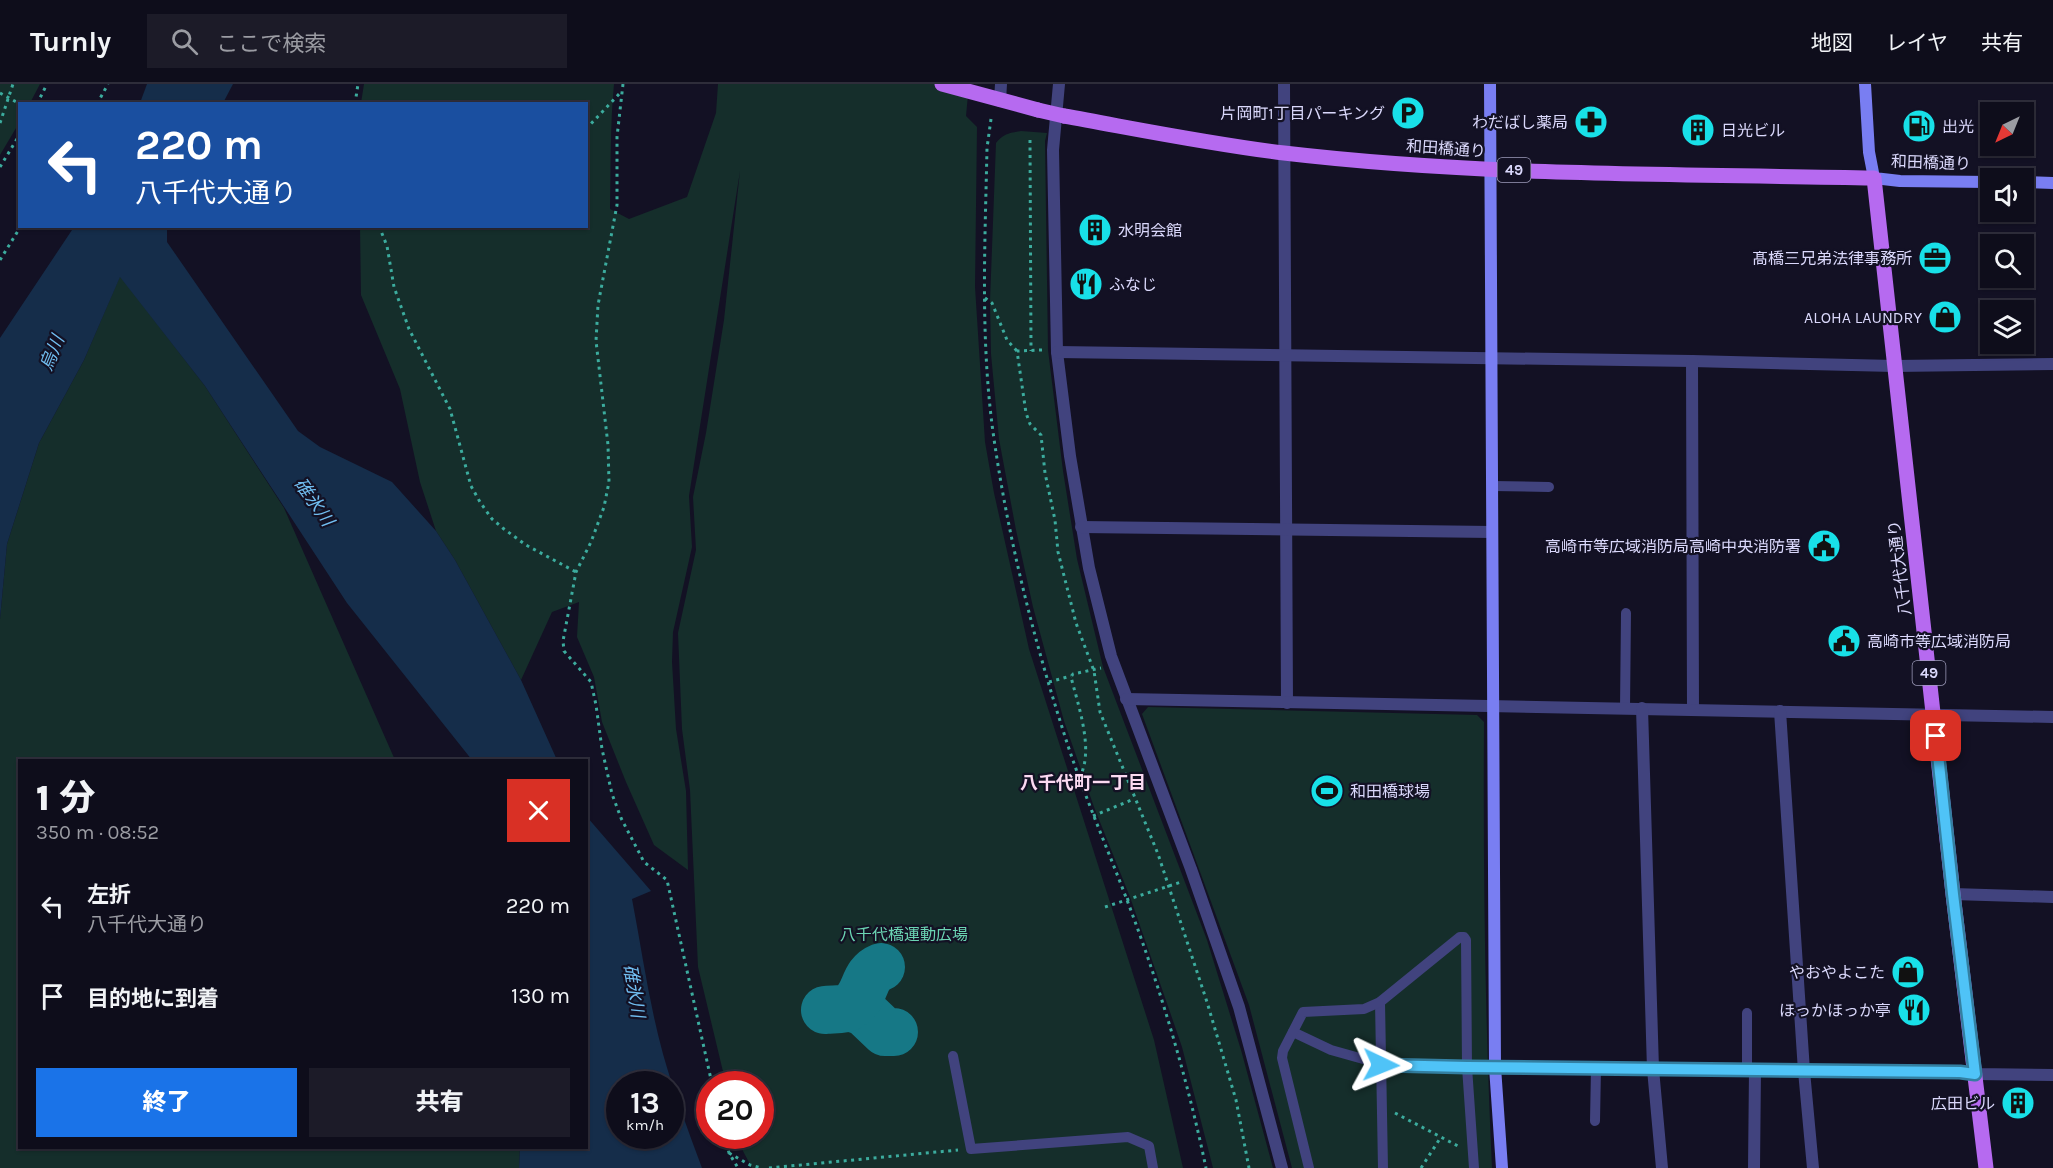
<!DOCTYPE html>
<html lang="ja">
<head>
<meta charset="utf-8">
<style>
	body { margin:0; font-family:Karla,"Noto Sans JP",sans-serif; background:#1c1b28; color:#f1f3f6; height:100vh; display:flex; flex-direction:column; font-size:22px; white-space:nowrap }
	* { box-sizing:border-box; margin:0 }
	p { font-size:20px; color:#9b9ca3 }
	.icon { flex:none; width:33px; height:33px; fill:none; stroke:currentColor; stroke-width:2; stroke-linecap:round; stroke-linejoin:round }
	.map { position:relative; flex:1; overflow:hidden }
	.panel { position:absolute; left:18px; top:675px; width:570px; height:390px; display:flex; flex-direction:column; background:#0e0d1b; border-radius:0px; box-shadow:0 2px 4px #0004,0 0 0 2px #2e2d3a }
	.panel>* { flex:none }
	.banner { position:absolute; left:18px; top:18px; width:570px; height:126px; border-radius:0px; box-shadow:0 2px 4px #0004,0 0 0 2px #2e2d3a; background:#1a4fa0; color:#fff; overflow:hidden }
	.needle { width:39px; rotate:223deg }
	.controls { position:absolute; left:1980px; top:18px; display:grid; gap:12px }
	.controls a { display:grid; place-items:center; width:54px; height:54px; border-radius:0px; background:#0e0d1b; box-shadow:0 2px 4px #0004,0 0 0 2px #2e2d3a; font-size:30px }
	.speed { position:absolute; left:606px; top:987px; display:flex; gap:12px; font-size:30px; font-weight:700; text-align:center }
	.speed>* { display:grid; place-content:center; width:78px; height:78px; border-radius:50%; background:#0e0d1b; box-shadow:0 2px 4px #0004,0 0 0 2px #2e2d3a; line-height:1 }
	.speed small { font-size:15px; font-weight:400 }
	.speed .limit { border:9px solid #d22; background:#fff; color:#111 }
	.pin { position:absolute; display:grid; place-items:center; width:51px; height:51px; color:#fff; margin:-26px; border-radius:12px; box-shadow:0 3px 9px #0006 }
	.me { position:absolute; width:66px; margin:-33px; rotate:92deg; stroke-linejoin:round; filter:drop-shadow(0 0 4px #0008) }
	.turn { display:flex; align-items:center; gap:21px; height:126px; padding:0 18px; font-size:27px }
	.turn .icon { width:78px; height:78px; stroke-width:2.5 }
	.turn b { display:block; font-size:42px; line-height:51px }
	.round { display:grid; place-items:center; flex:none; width:63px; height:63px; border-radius:0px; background:#1c1b28 }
	.overview { display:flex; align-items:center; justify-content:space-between; height:102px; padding:0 18px }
	h1 { font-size:36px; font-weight:800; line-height:45px }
	.action { display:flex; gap:12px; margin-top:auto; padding:12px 18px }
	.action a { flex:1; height:69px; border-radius:0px; background:#1a73e8; color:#fff; font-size:24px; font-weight:800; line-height:69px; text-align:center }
	.action a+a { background:#1c1b28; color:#f1f3f6 }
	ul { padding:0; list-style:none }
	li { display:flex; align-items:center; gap:18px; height:90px; padding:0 18px }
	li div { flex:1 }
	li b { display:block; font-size:22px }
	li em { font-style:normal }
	header { display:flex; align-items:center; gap:36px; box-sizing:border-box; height:84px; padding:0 30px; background:#0e0d1b; border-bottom:2px solid #2e2d3a }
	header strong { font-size:28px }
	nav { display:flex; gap:33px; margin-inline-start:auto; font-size:21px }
	.search { width:420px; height:54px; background:#1c1b28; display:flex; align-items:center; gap:15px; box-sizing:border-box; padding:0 21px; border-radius:0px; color:#9b9ca3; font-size:22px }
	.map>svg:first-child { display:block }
</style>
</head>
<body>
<header>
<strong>Turnly</strong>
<div class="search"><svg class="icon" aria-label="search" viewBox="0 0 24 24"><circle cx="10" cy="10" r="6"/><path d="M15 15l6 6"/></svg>ここで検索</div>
<nav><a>地図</a><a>レイヤ</a><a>共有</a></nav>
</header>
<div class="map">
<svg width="2053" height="1084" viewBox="0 0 2053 1084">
	<rect width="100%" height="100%" fill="#131124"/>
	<g fill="#152e2b">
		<path d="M0,0H40L30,19L20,20L19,39L0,71Z"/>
		<path d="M364,0H614C610,41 611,83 610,125L629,135L687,113L716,29L718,0H969L966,32L977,43L975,203L985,358L994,409L1029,565L1154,956L1183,1084H752L743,1067L739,1052H760V1000H726L698,883L690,706L682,645L678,549L696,466L693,413L706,349L724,236L740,87L689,412L692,463L673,548L672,578L676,645L686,707L688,786L654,761L626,698L602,638L594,593L577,553L579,518L552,528L521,596L455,476L436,447L420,398L400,305L361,211L360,143L586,142V20L361,19Z"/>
		<path d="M1021,47L1047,49L1045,57L1048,266L1063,387L1077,475L1103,583L1207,856L1241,966L1273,1084H1213L1182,963L1170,928L1130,813L1094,723L1064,637L1033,523L1016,446L999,355L991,270L990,217L996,59C1003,50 1009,49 1021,47Z"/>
		<path d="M120,192L205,302L284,424L395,676H20V1064H520L519,1084H0V535L7,460L39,359L84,276Z"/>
		<path d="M1148,623L1477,631L1484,638C1483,787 1485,935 1492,1084H1292L1249,921L1142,630Z"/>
	</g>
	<g fill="#152d4a" fill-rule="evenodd">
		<path d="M147,0H233L223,19H140Z"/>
		<path d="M74,143H167V158L298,347L320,363L392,398L436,447L455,476L521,596L557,676H472L347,519L205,302L120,193L84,276L39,359L7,460L0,535V254Z"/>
		<path d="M587,733L651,807L632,815C642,867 649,919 663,970C674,1009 688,1046 702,1084H519L520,1064H586ZM620,1000H670V1052H620Z"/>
	</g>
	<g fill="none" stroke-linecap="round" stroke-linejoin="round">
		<g stroke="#167886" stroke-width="48">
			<path d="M849,923L864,928L885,948H894"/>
			<path d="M825,926C832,925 843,926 849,923C868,912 861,891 881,883"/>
		</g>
		<g stroke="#3cac9e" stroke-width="3" stroke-dasharray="3 4.5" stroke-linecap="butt">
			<path d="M623,0L617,53V121L598,221L596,257L608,361L609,398L604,423L591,458L576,488L563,557L564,567L591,598L596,621L602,665L612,710L621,734L644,778L667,796L712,1000"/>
			<path d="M0,9L20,20"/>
			<path d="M37,20L47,0"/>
			<path d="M97,20L108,0"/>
			<path d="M355,20L358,0"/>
			<path d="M991,35L987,64C985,161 980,259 994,355C1008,452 1032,549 1062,643C1080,702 1105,758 1127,816C1160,903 1187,993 1206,1084"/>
			<path d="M0,39L13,0"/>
			<path d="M586,45L622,7"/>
			<path d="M1030,56L1031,267"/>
			<path d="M0,83L20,50"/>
			<path d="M379,142L387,162L394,203L409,245L450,325L471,402L480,418L492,435L504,445L526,461L576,488"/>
			<path d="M0,176L21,142"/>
			<path d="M985,214L992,219L1007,256L1017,267"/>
			<path d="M1042,266L1017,267L1026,329L1030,340L1041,351L1045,389L1055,436L1058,468L1076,539L1094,587L1100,628L1158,770L1207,918L1236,1016L1249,1084"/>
			<path d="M1049,598L1071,592"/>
			<path d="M1079,694C1095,668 1078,621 1071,593L1073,590L1101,584"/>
			<path d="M1093,732L1134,715"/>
			<path d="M1105,823L1181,798"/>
			<path d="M1395,1029L1458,1062"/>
			<path d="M725,1052L729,1069L738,1084"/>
			<path d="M729,1069L750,1081L762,1084"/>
			<path d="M769,1084L958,1066"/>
			<path d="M1421,1084L1441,1053"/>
		</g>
		<g stroke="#41437e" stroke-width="10">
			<path d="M1492,402L1549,403"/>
			<path d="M1625,624L1626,529"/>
			<path d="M1380,918L1383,1084"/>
			<path d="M1293,948L1331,966L1381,980L1495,983"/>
			<path d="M953,972L971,1065L1128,1053L1149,1062L1153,1084"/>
			<path d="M1747,986V929"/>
			<path d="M1595,1037L1596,984"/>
			<path d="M1309,1084L1282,974L1283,967L1303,928L1364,925L1380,918L1460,853H1464L1466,856L1467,983L1474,1084"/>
		</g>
		<g stroke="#41437e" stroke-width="12">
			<path d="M1059,0L1053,66L1057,268L1070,372L1089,484L1111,572L1191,785L1239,923L1282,1084"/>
			<path d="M1284,0L1287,619"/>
			<path d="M1000,17L1001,0"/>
			<path d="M1057,268L1692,277L1894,282L2053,280"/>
			<path d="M1692,277L1693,626"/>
			<path d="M1081,443L1492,448"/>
			<path d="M1126,615L2053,633"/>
			<path d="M1642,624L1653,985L1662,1084"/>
			<path d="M1780,627L1804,987L1813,1084"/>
			<path d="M1953,810L2053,813"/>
			<path d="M1495,983L1961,988L1975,990L2053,991"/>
			<path d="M1754,1084L1755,986"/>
		</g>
		<g stroke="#797ef2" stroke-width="12">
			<path d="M1490,0L1495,983L1502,1084"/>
			<path d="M1865,0L1869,68L1874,94L1900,97L1990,98"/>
			<path d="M2024,98L2053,99"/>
		</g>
		<g stroke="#b66af0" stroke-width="15">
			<path d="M942,0L1038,26"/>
			<path d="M1064,32C1137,45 1210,60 1284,69C1479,92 1678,90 1874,94L1953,810L1986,1084"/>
		</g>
		<path stroke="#b66af0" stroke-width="15" d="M1038,26L1064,32"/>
	</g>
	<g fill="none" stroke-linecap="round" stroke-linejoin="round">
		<defs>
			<path id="route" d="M1381,981L1467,983L1960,988L1975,990L1953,810L1936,652"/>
		</defs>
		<use href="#route" stroke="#337fa1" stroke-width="15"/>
		<use href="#route" stroke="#4fc3f7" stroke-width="10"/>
	</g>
	<defs>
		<symbol id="parking-disc" viewBox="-11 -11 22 22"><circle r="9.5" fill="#18e0e8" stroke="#131124"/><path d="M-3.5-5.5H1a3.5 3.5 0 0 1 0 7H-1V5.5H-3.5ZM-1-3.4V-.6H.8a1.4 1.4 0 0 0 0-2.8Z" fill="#111"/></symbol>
		<symbol id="pharmacy-disc" viewBox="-11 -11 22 22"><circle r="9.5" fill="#18e0e8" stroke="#131124"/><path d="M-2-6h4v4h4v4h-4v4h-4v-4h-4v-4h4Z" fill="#111"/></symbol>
		<symbol id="fuel-disc" viewBox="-11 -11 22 22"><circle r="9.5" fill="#18e0e8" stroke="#131124"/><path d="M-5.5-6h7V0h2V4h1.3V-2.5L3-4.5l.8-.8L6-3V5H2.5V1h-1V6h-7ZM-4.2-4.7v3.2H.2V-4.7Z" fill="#111"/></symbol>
		<symbol id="building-disc" viewBox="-11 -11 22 22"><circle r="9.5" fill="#18e0e8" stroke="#131124"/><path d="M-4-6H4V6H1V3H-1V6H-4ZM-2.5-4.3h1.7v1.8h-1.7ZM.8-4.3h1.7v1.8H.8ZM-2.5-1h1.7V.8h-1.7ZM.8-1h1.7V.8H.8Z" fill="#111"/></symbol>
		<symbol id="office-disc" viewBox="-11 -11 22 22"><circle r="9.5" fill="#18e0e8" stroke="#131124"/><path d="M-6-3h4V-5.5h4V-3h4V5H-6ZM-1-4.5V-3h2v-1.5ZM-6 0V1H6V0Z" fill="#111"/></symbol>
		<symbol id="restaurant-disc" viewBox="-11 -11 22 22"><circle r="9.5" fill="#18e0e8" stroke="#131124"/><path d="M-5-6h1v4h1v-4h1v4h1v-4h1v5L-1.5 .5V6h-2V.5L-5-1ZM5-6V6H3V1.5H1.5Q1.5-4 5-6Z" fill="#111"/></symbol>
		<symbol id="shop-disc" viewBox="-11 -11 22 22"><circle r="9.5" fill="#18e0e8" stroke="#131124"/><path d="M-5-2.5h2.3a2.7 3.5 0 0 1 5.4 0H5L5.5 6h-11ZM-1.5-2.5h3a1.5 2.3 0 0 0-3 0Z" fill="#111"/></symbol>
		<symbol id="civic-disc" viewBox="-11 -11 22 22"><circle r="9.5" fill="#18e0e8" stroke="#131124"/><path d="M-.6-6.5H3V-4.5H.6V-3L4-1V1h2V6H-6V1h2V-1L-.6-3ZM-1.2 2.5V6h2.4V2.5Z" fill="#111"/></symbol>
		<symbol id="stadium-disc" viewBox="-11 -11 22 22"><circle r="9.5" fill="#18e0e8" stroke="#131124"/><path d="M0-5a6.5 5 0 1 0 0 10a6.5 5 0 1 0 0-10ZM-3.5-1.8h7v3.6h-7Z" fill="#111"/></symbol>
	</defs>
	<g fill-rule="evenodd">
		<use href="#parking-disc" x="1389" y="10" width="38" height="38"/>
		<use href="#pharmacy-disc" x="1572" y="19" width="38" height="38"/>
		<use href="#fuel-disc" x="1900" y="23" width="38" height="38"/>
		<use href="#building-disc" x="1679" y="27" width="38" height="38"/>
		<use href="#building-disc" x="1076" y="127" width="38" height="38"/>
		<use href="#office-disc" x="1916" y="155" width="38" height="38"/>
		<use href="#restaurant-disc" x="1067" y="181" width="38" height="38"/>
		<use href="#shop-disc" x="1926" y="214" width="38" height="38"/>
		<use href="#civic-disc" x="1805" y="443" width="38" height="38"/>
		<use href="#civic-disc" x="1825" y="538" width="38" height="38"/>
		<use href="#stadium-disc" x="1308" y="688" width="38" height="38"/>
		<use href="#shop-disc" x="1889" y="869" width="38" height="38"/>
		<use href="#restaurant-disc" x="1895" y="907" width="38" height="38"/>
		<use href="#building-disc" x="1999" y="1000" width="38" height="38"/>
	</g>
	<g text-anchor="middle" stroke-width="4.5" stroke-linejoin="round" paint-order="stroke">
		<g fill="#131124" stroke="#9e9cba" stroke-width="1.5">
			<rect x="1497.5" y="74" width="33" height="24" rx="4.5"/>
			<rect x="1912.5" y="577" width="33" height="24" rx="4.5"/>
		</g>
		<g font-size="15" font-weight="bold" fill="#dad8fb">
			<text x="1514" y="91">49</text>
			<text x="1929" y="594">49</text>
		</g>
		<g font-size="16" fill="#dad8fb" stroke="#131124" text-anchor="end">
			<text x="1385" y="35">片岡町1丁目パーキング</text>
			<text x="1568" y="44">わだばし薬局</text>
			<text x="1942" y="48" text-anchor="start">出光</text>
			<text x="1721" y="52" text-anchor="start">日光ビル</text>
			<text x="1118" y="152" text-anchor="start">水明会館</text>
			<text x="1912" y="180">髙橋三兄弟法律事務所</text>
			<text x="1109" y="206" text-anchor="start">ふなじ</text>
			<text x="1922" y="239">ALOHA LAUNDRY</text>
			<text x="1801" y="468">高崎市等広域消防局高崎中央消防署</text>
			<text x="1867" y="563" text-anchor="start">高崎市等広域消防局</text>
			<text x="1350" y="713" text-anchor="start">和田橋球場</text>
			<text x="1885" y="894">やおやよこた</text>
			<text x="1891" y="932">ほっかほっか亭</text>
			<text x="1995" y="1025">広田ビル</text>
		</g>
		<g font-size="16" fill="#dad8fb" stroke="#131124">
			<text transform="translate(1446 64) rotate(4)" y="6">和田橋通り</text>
			<text transform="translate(1931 78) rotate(2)" y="6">和田橋通り</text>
			<text transform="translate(1899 484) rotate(-97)" y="6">八千代大通り</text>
		</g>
		<g font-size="16" fill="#6bd4b3" stroke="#131124">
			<text x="904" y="856">八千代橋運動広場</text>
		</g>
		<g font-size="18" font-style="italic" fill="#71bef1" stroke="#131124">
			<text transform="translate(52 269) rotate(-68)" y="6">烏川</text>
			<text transform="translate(314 418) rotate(55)" y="6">碓氷川</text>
			<text transform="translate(634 907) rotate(81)" y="6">碓氷川</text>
		</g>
		<g font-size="18" font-weight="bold" fill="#fbdaf1" stroke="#131124">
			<text x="1083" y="705">八千代町一丁目</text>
		</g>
	</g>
</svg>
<div class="controls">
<a><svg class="needle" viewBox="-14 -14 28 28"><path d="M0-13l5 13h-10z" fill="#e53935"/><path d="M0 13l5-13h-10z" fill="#9b9ca3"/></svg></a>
<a><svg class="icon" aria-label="sound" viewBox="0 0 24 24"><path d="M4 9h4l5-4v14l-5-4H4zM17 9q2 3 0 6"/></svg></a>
<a><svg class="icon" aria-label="search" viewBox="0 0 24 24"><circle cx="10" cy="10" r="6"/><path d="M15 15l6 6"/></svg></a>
<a><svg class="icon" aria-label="layers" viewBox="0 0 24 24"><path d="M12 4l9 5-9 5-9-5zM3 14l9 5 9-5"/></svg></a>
</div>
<div class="speed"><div>13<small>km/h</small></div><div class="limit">20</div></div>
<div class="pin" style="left:1936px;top:652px;background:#d93025"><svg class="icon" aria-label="arrive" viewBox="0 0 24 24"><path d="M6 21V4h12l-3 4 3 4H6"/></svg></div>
<svg class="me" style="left:1381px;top:981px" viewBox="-20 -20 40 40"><path d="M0-17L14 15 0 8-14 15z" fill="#4fc3f7" stroke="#fff" stroke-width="4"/></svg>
<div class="banner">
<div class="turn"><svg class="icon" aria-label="left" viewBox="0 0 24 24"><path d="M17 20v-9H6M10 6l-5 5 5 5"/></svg><div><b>220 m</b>八千代大通り</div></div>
</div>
<section class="panel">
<div class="overview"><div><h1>1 分</h1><p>350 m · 08:52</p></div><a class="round" style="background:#d93025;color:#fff"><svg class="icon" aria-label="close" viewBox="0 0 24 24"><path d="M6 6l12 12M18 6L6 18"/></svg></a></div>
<ul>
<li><svg class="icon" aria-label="left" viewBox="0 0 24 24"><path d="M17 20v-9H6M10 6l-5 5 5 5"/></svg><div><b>左折</b><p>八千代大通り</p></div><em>220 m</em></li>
<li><svg class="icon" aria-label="arrive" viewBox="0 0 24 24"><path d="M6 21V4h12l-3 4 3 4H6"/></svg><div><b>目的地に到着</b></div><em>130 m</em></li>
</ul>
<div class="action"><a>終了</a><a>共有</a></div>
</section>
</div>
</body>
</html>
